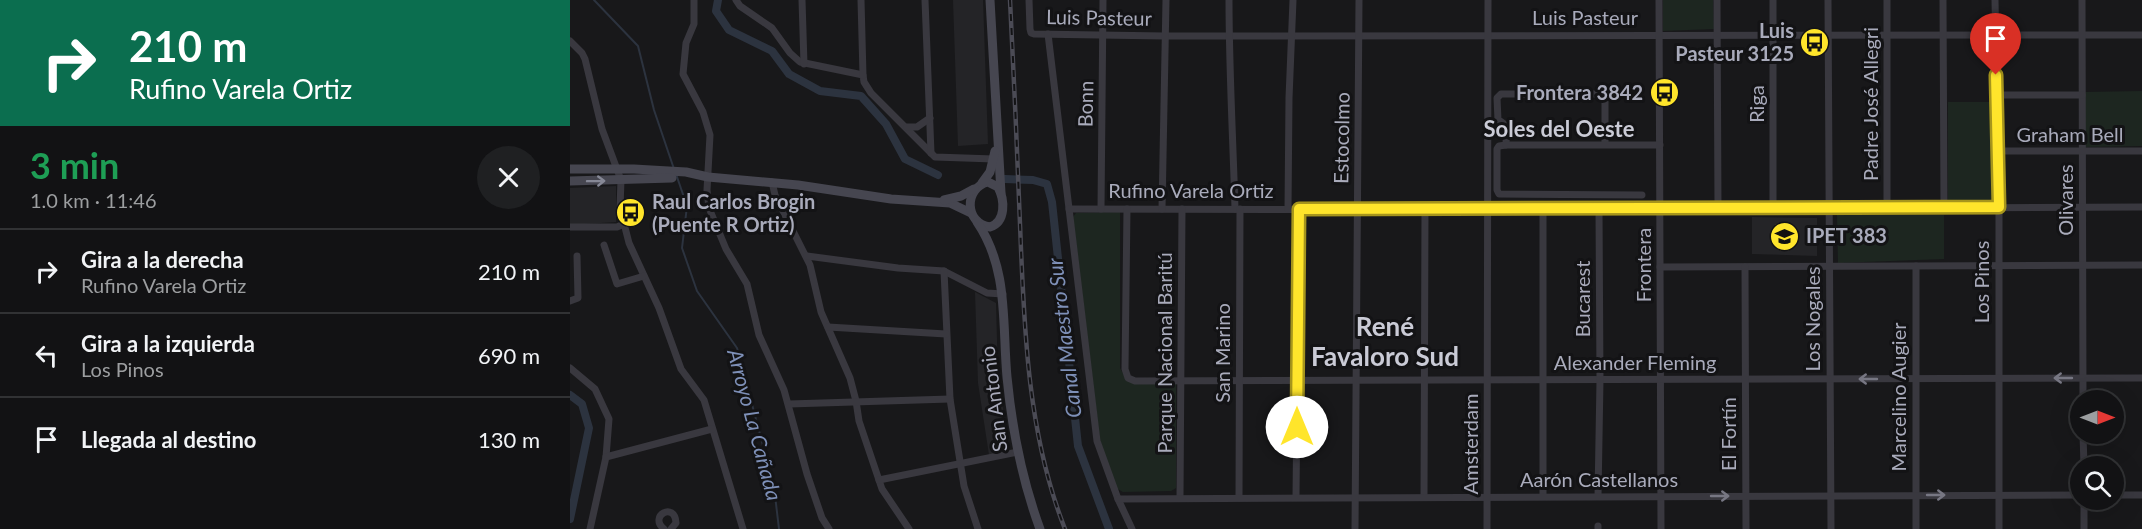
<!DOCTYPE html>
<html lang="es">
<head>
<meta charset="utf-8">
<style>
	body { margin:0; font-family:Lato,sans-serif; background:#1f2022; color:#f1f3f6; height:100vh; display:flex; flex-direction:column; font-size:22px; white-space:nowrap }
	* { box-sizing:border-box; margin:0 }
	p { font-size:20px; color:#9c9ea0 }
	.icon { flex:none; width:33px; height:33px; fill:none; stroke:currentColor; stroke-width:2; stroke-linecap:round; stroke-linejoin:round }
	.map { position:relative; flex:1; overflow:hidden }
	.side { display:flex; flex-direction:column; background:#121214; width:570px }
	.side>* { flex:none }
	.guide { background:#0b6e4f; color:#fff; overflow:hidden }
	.needle { width:39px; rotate:90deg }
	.fabs { position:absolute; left:1500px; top:390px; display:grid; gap:12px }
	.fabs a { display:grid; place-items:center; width:54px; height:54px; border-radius:50%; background:#121214; box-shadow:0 6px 24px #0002,0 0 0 2px #313234; font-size:30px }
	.pin { position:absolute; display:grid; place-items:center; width:51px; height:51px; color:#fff; margin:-62px -26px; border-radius:50% 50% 50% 0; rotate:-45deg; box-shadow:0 0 6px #0007 }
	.pin .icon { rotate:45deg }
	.me { position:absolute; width:66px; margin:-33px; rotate:0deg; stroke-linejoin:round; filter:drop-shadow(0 0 4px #0008) }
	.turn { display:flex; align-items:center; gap:21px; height:126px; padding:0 30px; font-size:27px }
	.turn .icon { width:78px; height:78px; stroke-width:2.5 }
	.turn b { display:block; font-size:42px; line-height:51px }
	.round { display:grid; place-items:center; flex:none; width:63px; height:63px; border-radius:32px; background:#1f2022 }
	.headline { display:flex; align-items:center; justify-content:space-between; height:102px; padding:0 30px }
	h1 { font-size:36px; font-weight:700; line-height:45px; color:#1e9e55 }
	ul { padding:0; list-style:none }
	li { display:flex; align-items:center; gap:18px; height:84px; padding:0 30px; border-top:2px solid #313234 }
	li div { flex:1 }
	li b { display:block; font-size:22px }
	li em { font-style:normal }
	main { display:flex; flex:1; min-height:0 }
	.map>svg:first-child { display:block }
</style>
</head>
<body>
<main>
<section class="side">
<div class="guide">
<div class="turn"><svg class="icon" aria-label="right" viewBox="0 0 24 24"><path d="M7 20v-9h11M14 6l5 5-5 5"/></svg><div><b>210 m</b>Rufino Varela Ortiz</div></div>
</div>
<div class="headline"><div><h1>3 min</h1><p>1.0 km · 11:46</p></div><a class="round"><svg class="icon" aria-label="close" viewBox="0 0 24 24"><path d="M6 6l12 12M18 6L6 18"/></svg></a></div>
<ul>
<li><svg class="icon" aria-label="right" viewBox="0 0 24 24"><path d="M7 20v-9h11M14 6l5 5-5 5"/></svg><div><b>Gira a la derecha</b><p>Rufino Varela Ortiz</p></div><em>210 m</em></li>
<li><svg class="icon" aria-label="left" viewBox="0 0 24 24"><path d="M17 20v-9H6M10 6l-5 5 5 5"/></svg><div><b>Gira a la izquierda</b><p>Los Pinos</p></div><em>690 m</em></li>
<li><svg class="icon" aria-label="arrive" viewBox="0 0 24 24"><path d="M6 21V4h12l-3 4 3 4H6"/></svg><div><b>Llegada al destino</b></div><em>130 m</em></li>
</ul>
</section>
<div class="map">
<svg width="1572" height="529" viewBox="0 0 1572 529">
	<rect width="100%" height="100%" fill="#18181a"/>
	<g fill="#242427">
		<path d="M383,0H413L418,144L388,146Z"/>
		<path d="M46,186V222L0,225V188Z"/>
		<path d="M1182,217L1247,218V256L1182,254Z"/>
		<path d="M405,292L426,303L428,378L440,451L419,455L408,383Z"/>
	</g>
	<g fill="#1d2620">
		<path d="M1093,0H1143L1144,29L1093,31Z"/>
		<path d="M1572,91V146L1515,147V92Z"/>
		<path d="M1378,102H1423V201L1378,202Z"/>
		<path d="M550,212V368L555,377L606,383V488L601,491L553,492L546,488L530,440L503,217L506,213Z"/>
		<path d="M1267,215H1374V259L1268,263Z"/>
	</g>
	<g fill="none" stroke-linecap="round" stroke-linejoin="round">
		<g stroke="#2c333f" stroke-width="2">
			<path d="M24,0L68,46L84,110L104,169"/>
			<path d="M106,174L117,206L112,248L127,291L167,348L204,487L209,529"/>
		</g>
		<g stroke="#2c333f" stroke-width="8">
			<path d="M148,0L146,11L159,30L202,51L219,74L250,91L291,96L316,124L335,159L368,175"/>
			<path d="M435,179L463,180L477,184L482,202L508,446L539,529"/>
			<path d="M0,395L12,404L19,428L0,519"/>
		</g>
		<g stroke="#39383f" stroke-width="7">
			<path d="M124,0V24L116,43L113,74L133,112L140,135L137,190L139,208L156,249L177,284L189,335L214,390L237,474L252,518L259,529"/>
			<path d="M166,0L170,6L202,28L220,53L230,62L293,75L294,82L301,93L365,157L424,159"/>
			<path d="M232,0L234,64"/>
			<path d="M291,0L293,75"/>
			<path d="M355,0L361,153"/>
			<path d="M459,0L460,29L461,33L464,34L595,36L1572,35"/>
			<path d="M659,0C659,70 663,139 665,209"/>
			<path d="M1089,0L1091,529"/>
			<path d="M1147,0L1148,209"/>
			<path d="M1203,0V208"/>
			<path d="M1258,0L1261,529"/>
			<path d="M1317,0V208"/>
			<path d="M1373,0L1374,208"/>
			<path d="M1425,0L1429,207V529"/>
			<path d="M1512,0L1513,400"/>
			<path d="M478,34L527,441L548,499L562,529"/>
			<path d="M0,41L12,53L15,59L32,129L51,180L50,208L59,243L89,308L111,369L134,400L173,529"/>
			<path d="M1427,95H1512"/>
			<path d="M337,127H347L360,118"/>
			<path d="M1035,144V98L1031,94H931L927,98L928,120C939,124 936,134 936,145L929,146L927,149V190L929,194L1072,195"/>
			<path d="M936,145H1090"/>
			<path d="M1427,151H1572"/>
			<path d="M202,182L205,195L240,265L251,312L280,378L286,401L289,421L312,489L339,529"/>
			<path d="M499,209L1029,210L1572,207"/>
			<path d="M531,209L533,0"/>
			<path d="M557,209L555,369L558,378L565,381L1572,378"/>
			<path d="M592,209L596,0"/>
			<path d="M718,209L719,98L723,0"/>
			<path d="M0,227H47L54,224"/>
			<path d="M34,245L47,284L74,276"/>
			<path d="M237,256L328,268L374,271L417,293L433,294"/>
			<path d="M1346,266V529"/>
			<path d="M1090,267L1572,265"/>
			<path d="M1175,267L1176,529"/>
			<path d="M374,271L380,399L394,486L408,529"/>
			<path d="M0,301L8,298L7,256"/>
			<path d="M258,327L376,334"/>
			<path d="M0,368L25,389L39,419L36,457L20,529"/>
			<path d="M219,404L380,399"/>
			<path d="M1513,434L1514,466"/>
			<path d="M36,457L142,429"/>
			<path d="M309,480L448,452"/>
			<path d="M1544,495H1572"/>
			<path d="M973,496V209"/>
			<path d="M1028,496L1030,380L1029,210"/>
			<path d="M669,497L670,209"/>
			<path d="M726,497L729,209"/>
			<path d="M854,497L855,209"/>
			<path d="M610,498L612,209"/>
			<path d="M548,499L1510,495"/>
			<path d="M1514,500V529"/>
			<path d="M1028,526V529"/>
			<path d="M94,529C78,516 105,501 106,523L101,529"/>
			<path d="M785,529L789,0"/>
			<path d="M917,529L918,0"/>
		</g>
		<g stroke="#464650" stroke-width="9">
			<path d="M420,0L431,193"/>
			<path d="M0,169H64L116,172L138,177L228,185L321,199L380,203L401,213"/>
			<path d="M0,181L102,178"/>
			<path d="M418,182L428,187C435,200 436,222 420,227C394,223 394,188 418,182Z"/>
			<path d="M412,183L420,172L425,151"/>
			<path d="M374,200L391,196L404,189"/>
			<path d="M407,222C439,269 432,323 437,377C442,429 452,480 470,529"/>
		</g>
		<defs>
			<path id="rail" d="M440,0C444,75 447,149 450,224C454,326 457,433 495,529"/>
		</defs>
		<use href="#rail" stroke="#4b4b55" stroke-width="4.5"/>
		<use href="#rail" stroke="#131315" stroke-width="2" stroke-dasharray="7" stroke-linecap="butt"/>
	</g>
	<defs><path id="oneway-shaft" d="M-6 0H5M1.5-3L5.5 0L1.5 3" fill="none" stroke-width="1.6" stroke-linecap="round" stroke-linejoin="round" transform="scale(1.5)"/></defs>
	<use stroke="#868896" href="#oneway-shaft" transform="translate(26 181) rotate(-1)"/>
	<g stroke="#777783">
		<use href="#oneway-shaft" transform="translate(1493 378) rotate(180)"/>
		<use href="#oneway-shaft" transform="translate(1298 379) rotate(180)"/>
		<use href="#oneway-shaft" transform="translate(1366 495)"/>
		<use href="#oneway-shaft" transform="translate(1150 496)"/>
	</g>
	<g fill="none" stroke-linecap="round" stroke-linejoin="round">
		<defs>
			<path id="route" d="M727,427L729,209L1429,207L1426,75"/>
		</defs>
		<use href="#route" stroke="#a6951c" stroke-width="15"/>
		<use href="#route" stroke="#ffe52b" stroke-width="10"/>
	</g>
	<defs>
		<symbol id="bus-disc" viewBox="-11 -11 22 22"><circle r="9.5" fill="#ffe52b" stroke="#131315"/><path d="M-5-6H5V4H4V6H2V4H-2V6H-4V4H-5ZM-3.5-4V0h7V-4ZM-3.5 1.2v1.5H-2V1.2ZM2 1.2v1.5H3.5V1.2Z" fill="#111"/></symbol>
		<symbol id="school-disc" viewBox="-11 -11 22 22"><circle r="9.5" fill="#ffe52b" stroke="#131315"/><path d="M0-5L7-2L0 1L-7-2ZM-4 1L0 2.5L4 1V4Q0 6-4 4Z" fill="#111"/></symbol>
	</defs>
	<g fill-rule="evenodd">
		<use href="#bus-disc" x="1228" y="26" width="33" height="33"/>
		<use href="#bus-disc" x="1078" y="76" width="33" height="33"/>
		<use href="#bus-disc" x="44" y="196" width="33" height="33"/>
		<use href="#school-disc" x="1198" y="220" width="33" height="33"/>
	</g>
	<g text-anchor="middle" stroke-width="6" stroke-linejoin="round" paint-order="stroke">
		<g font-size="20" fill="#a9abbb" stroke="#131315">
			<text transform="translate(529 18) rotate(1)" y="7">Luis Pasteur</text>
			<text x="1015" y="25">Luis Pasteur</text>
			<text transform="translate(516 104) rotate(-89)" y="7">Bonn</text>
			<text transform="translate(1187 104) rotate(-90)" y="7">Riga</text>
			<text transform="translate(1301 104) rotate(-90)" y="7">Padre José Allegri</text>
			<text x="1500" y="142">Graham Bell</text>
			<text transform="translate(772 138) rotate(-89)" y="7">Estocolmo</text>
			<text x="621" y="198">Rufino Varela Ortiz</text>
			<text transform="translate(1496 200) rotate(-90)" y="7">Olivares</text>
			<text transform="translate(1074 265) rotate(-90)" y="7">Frontera</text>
			<text transform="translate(1412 282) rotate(-90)" y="7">Los Pinos</text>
			<text transform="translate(1013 299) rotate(-90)" y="7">Bucarest</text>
			<text transform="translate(1243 319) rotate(-90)" y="7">Los Nogales</text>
			<text transform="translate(595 353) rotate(-90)" y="7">Parque Nacional Baritú</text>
			<text transform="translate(653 353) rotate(-90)" y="7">San Marino</text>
			<text x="1065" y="370">Alexander Fleming</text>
			<text transform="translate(1329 397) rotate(-90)" y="7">Marcelino Augier</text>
			<text transform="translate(424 399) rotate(-97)" y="7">San Antonio</text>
			<text transform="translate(1159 434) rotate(-90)" y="7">El Fortín</text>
			<text transform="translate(901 444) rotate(-90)" y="7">Amsterdam</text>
			<text x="1029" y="487">Aarón Castellanos</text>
		</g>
		<g font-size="20" font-weight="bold" fill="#a9abbb" stroke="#131315" text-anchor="end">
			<text x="1224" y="38">Luis<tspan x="1224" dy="23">Pasteur 3125</tspan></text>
			<text x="1073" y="100">Frontera 3842</text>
			<text x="82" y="209" text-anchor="start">Raul Carlos Brogin<tspan x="82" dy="23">(Puente R Ortiz)</tspan></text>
			<text x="1236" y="243" text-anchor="start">IPET 383</text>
		</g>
		<g font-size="21" font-style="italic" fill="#7e90b8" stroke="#131315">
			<text transform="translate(495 338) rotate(-97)" y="7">Canal Maestro Sur</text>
			<text transform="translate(184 425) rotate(75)" y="7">Arroyo La Cañada</text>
		</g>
		<g font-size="22" font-weight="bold" fill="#cacbd6" stroke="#131315">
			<text x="989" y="137">Soles del Oeste</text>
		</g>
		<g font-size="26" font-weight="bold" fill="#cacbd6" stroke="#131315">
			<text x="815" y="336">René<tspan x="815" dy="30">Favaloro Sud</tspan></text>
		</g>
	</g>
</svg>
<div class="fabs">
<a><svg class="needle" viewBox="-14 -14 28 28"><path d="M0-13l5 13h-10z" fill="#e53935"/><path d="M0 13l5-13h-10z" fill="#9c9ea0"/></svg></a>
<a><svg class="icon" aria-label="search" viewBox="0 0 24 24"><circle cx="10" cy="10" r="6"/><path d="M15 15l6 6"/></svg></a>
</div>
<div class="pin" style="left:1426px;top:75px;background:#d93025"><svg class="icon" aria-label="arrive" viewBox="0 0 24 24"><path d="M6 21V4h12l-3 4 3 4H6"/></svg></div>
<svg class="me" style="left:727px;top:427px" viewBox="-20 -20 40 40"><circle r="19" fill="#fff"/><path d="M0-13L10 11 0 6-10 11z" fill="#ffe52b"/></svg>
</div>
</main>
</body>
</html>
